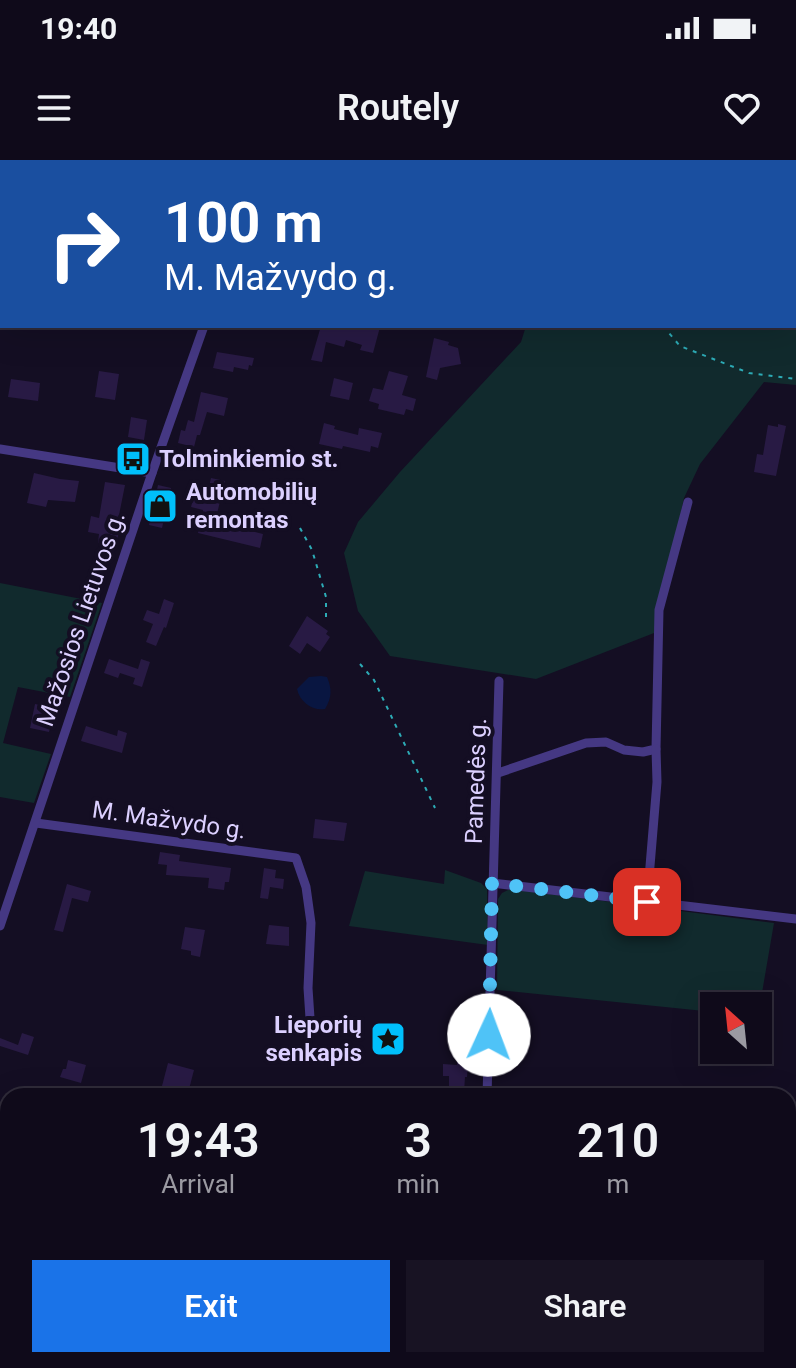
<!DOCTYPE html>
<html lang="en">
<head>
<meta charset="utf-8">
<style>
	body { margin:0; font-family:Roboto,sans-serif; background:#181323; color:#f1f3f6; height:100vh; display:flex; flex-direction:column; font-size:30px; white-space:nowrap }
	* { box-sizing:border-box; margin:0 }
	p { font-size:26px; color:#9b9aa2 }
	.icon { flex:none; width:44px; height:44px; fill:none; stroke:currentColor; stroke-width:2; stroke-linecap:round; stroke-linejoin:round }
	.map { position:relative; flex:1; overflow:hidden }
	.panel { position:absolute; left:0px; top:928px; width:796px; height:280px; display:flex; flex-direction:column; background:#0f0a1a; border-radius:24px 24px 0 0; box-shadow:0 8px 32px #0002,0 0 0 2px #2f2b39 }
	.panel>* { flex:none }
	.banner { position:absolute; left:0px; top:0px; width:796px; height:168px; box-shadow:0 8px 32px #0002,0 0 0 2px #2f2b39; background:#1a4fa0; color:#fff; overflow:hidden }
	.needle { width:52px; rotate:333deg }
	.controls { position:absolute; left:700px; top:832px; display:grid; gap:16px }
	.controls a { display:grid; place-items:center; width:72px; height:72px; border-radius:0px; background:#0f0a1a; box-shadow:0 8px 32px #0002,0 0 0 2px #2f2b39; font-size:40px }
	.pin { position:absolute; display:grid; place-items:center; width:68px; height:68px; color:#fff; margin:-34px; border-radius:16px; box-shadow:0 4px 12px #0006 }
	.me { position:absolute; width:88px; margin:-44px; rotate:2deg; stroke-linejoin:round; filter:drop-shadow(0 0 6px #0008) }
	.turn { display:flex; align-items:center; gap:28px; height:168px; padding:0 32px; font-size:36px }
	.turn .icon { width:104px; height:104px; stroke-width:2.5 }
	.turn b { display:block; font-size:56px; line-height:68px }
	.eta { display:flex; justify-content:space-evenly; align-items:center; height:136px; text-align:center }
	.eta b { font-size:48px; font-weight:600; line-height:56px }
	.primary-button { display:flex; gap:16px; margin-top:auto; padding:16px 32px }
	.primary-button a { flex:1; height:92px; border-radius:0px; background:#1a73e8; color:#fff; font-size:32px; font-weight:600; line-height:92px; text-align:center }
	.primary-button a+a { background:#181323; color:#f1f3f6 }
	.status { display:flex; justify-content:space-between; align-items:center; height:56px; padding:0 40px; background:#0f0a1a; direction:ltr }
	.status svg { height:22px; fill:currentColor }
	header { display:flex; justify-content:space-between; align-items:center; height:104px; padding:0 32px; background:#0f0a1a; font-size:36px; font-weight:600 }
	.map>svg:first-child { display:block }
</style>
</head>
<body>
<div class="status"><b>19:40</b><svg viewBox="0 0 49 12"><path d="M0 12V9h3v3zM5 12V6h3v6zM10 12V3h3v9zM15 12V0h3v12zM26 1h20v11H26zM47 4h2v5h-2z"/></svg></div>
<header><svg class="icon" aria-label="menu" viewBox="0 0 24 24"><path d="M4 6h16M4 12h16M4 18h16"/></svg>Routely<svg class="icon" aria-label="heart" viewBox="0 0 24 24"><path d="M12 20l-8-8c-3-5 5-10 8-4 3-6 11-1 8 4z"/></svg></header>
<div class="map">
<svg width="796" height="1208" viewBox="0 0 796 1208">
	<rect width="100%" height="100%" fill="#140e23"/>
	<g fill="#112a2d">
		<path d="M388,0H796V225L764,222L700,304L684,338L654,473L536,519L390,496L358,451L344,393L358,362L400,312L521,182L526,166H794V2H388Z"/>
		<path d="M0,423L102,443L70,537L18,527L3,583L51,594L34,643L0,637Z"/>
		<path d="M445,710L481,723L487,729L488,785L349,766L365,711L444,724Z"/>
		<path d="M510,729L774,763L758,856V846H714V852L497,830L498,739L502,733Z"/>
		<path d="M306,1200H476V1208H336Z"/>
		<path d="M491,1200H679L677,1208H491Z"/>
	</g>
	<path fill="#091641" d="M321,516L327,517C332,529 332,537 325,549C312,551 300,542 297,529L309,517Z"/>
	<g fill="#281a44">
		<path d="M321,166H376L380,167L373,193L360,190L362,185L346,180L344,187L326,182L322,202L311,200Z"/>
		<path d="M434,178L449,182L448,185L458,188L461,204L440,208L437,220L426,217Z"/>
		<path d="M217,192L254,198L252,206L249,205L248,210L234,207L233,212L213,208Z"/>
		<path d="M99,211L119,214L115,240L95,237Z"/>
		<path d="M389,211L408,216L402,235L416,239L413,251L406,249L404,255L378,249L379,244L369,241L373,228L383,230Z"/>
		<path d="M334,218L353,223L349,240L330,236Z"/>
		<path d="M11,219L40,223L38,241L8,237Z"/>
		<path d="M201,232L228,238L224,256L207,252L200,275H197L194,287L178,283L181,270L185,271L188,260L194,262Z"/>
		<path d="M131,257L147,260L144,280L128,277Z"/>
		<path d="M324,263L335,266L334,269L358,275L359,268L382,273L378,288L371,286L370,292L343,286L342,289L319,284Z"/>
		<path d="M778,264L786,266L776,316L754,312L757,294L763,295L768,265L778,267Z"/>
		<path d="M34,313L60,319L79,321L75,342L48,340L46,347L27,343Z"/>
		<path d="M211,318L225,321L215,362L263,374L260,388L198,373L203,350L191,347L195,332L207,335Z"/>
		<path d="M105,322L125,325L116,370L119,371L116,386L98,383L99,374L88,372L91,356L99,358Z"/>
		<path d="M158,325L171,328L162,368L149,365Z"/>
		<path d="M164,439L174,443L166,468L164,467L156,486L146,482L153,464L143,460L147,450L159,454Z"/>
		<path d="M307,456L328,471L326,474L330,477L320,492L307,483L300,494L289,486Z"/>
		<path d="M109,499L138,509L141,499L150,502L142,527L133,524L135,518L120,513L118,518L104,513Z"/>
		<path d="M35,544L54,548L49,572L30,568Z"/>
		<path d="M86,566L117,576L118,570L127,573L122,593L81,581Z"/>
		<path d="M315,659L347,663L344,681L313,678Z"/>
		<path d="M160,692L180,695L179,701L231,708L229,722H225L224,730L208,728L209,718L166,715L167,705L158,704Z"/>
		<path d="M264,708L276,710L275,718L284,719L283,729L270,727L268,739L260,738Z"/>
		<path d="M67,724L91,731L88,742L72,738L63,772L54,770Z"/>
		<path d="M269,765L289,767V786L266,784Z"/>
		<path d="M185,767L205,770L200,797L191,795V791L181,789Z"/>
		<path d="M22,873L34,877L28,895L0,886V878L18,885Z"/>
		<path d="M68,900L86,905L81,923L60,917L63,909H66Z"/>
		<path d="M457,900H466V905H468L467,917H465L464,932L449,931V916H443V904L457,905Z"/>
		<path d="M168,903L194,910L188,933L162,926Z"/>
	</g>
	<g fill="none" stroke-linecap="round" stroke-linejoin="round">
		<g stroke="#2dabb6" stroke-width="2" stroke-dasharray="4 6" stroke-linecap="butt">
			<path d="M663,166L680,186L749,213L796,219"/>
			<path d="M300,368L312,390L326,437V463"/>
			<path d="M360,504L374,520L435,648"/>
		</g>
		<g stroke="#453883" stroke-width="9">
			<path d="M512,0L519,2"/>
			<path d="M262,2L263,0"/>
			<path d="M621,2L622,0"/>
			<path d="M0,289L152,313"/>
			<path d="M498,613L586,583L606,582L624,590L643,592L656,589L659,450L688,342"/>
			<path d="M36,663L296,698L306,727L311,763L308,828L310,858"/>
			<path d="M492,723L796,759"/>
			<path d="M647,742L657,622L656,589"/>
			<path d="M0,766L152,313L204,166"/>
			<path d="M487,936L499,521"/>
			<path d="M36,1208L39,1200"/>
			<path d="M481,1208V1200"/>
		</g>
	</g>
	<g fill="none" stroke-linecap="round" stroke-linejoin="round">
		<path stroke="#4fc3f7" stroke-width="14" stroke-dasharray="0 25.2" d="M489,875L492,723L647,742"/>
	</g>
	<defs>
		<symbol id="bus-square" viewBox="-11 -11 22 22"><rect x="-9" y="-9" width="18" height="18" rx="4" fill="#00bffb" stroke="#140e23"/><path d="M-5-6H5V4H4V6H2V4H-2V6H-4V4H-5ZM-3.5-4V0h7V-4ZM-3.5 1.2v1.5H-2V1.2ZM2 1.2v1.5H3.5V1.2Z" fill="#111"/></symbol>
		<symbol id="shop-square" viewBox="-11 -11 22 22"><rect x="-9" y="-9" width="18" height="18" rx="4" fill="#00bffb" stroke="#140e23"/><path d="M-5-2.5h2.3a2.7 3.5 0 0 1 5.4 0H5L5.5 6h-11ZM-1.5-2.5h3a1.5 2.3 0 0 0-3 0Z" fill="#111"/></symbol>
		<symbol id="sight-square" viewBox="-11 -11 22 22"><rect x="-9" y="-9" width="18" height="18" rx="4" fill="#00bffb" stroke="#140e23"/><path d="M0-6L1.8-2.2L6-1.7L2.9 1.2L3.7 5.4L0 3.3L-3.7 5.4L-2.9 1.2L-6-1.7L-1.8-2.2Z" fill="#111"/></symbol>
	</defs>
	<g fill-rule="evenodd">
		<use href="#bus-square" x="113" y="279" width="40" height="40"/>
		<use href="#shop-square" x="140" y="326" width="40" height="40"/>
		<use href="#sight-square" x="368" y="859" width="40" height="40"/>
	</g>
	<g text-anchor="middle" stroke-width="8" stroke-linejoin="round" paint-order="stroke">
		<g font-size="24" font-weight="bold" fill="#dcd0ff" stroke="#140e23" text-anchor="start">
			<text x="159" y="307">Tolminkiemio st.</text>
			<text x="186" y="340">Automobilių<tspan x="186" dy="28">remontas</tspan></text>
			<text x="362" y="873" text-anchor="end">Lieporių<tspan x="362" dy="28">senkapis</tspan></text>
		</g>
		<g font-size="24" fill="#dcd0ff" stroke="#140e23">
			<text transform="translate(81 459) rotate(-71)" y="8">Mažosios Lietuvos g.</text>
			<text transform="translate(476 621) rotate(-88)" y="8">Pamedės g.</text>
			<text transform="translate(169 660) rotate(8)" y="8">M. Mažvydo g.</text>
		</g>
	</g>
</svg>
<div class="controls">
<a><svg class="needle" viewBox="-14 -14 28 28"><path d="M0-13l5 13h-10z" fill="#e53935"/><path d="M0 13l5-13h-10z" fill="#9b9aa2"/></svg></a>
</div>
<div class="pin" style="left:647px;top:742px;background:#d93025"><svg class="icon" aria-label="arrive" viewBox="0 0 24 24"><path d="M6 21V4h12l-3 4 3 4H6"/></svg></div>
<svg class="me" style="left:489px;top:875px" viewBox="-20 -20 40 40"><circle r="19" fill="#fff"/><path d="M0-13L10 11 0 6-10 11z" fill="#4fc3f7"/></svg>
<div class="banner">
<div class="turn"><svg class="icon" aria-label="right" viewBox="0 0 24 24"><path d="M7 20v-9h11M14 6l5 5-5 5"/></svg><div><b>100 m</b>M. Mažvydo g.</div></div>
</div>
<section class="panel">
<div class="eta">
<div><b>19:43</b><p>Arrival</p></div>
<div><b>3</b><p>min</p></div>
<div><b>210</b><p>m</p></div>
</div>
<div class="primary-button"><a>Exit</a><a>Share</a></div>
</section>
</div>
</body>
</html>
